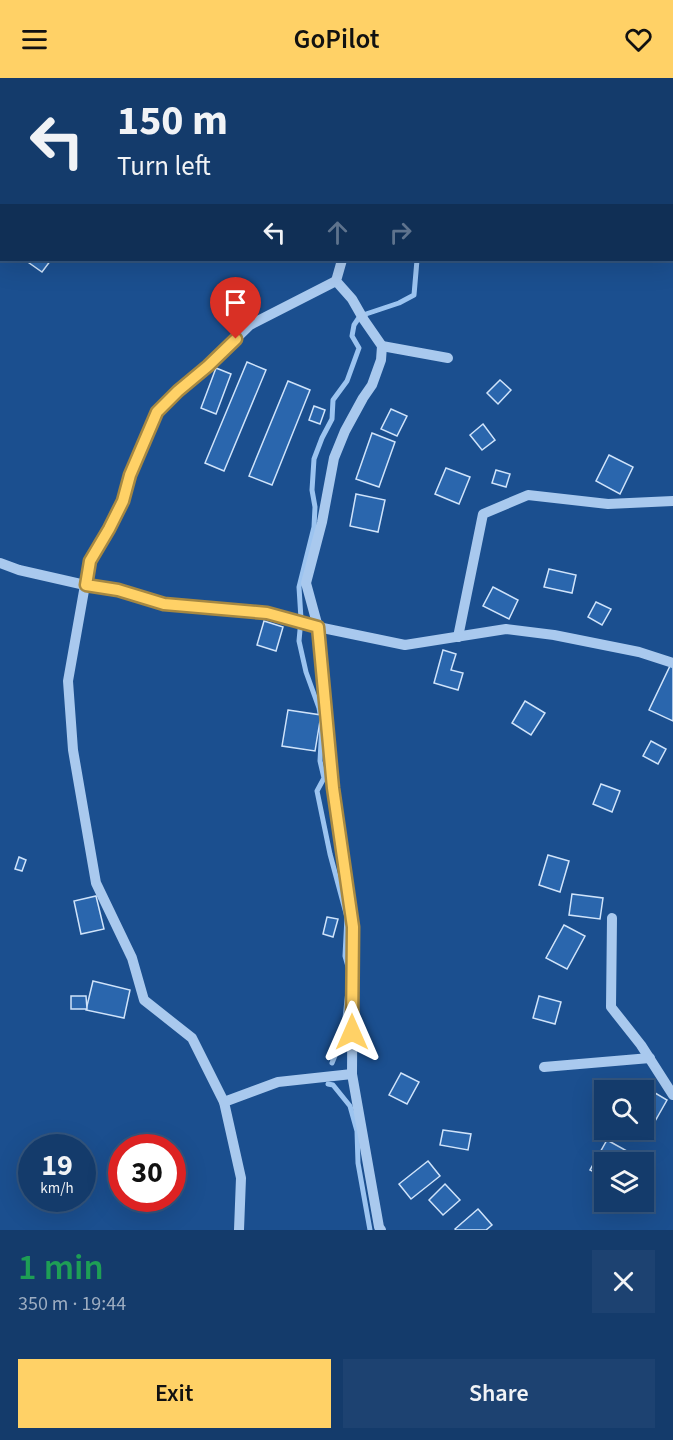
<!DOCTYPE html>
<html lang="en">
<head>
<meta charset="utf-8">
<style>
	body { margin:0; font-family:"Source Sans 3",sans-serif; background:#1d4271; color:#f1f3f6; height:100vh; display:flex; flex-direction:column; font-size:22px; white-space:nowrap }
	* { box-sizing:border-box; margin:0 }
	p { font-size:20px; color:#9dadc1 }
	.icon { flex:none; width:33px; height:33px; fill:none; stroke:currentColor; stroke-width:2; stroke-linecap:round; stroke-linejoin:round }
	.map { position:relative; height:1152px; overflow:hidden }
	.side { display:flex; flex-direction:column; background:#143b6b; flex:1 }
	.side>* { flex:none }
	.banner { position:absolute; left:0px; top:0px; width:674px; height:183px; box-shadow:0 6px 24px #0002,0 0 0 2px #33557e; background:#143b6b; color:#f1f3f6; overflow:hidden }
	.fabs { position:absolute; left:594px; top:1002px; display:grid; gap:12px }
	.fabs a { display:grid; place-items:center; width:60px; height:60px; border-radius:0px; background:#143b6b; box-shadow:0 6px 24px #0002,0 0 0 2px #33557e; font-size:30px }
	.speed { position:absolute; left:18px; top:1056px; display:flex; gap:12px; font-size:30px; font-weight:700; text-align:center }
	.speed>* { display:grid; place-content:center; width:78px; height:78px; border-radius:50%; background:#143b6b; box-shadow:0 6px 24px #0002,0 0 0 2px #33557e; line-height:1 }
	.speed small { font-size:15px; font-weight:400 }
	.speed .limit { border:9px solid #d22; background:#fff; color:#111 }
	.pin { position:absolute; display:grid; place-items:center; width:51px; height:51px; color:#fff; margin:-62px -26px; border-radius:50% 50% 50% 0; rotate:-45deg; box-shadow:0 0 6px #0007 }
	.pin .icon { rotate:45deg }
	.me { position:absolute; width:66px; margin:-33px; rotate:0deg; stroke-linejoin:round; filter:drop-shadow(0 0 4px #0008) }
	.turn { display:flex; align-items:center; gap:21px; height:126px; padding:0 18px; font-size:27px }
	.turn .icon { width:78px; height:78px; stroke-width:2.5 }
	.turn b { display:block; font-size:42px; line-height:51px }
	.lanes { display:flex; align-items:center; height:57px; padding:0 18px; background:#0003; justify-content:center; gap:30px; direction:ltr }
	.lanes .off { opacity:.35 }
	.round { display:grid; place-items:center; flex:none; width:63px; height:63px; border-radius:0px; background:#1d4271 }
	.overview { display:flex; align-items:center; justify-content:space-between; height:102px; padding:0 18px }
	h1 { font-size:36px; font-weight:600; line-height:45px; color:#1e9e55 }
	.cta { display:flex; gap:12px; margin-top:auto; padding:12px 18px }
	.cta a { flex:1; height:69px; border-radius:0px; background:#ffd166; color:#111; font-size:24px; font-weight:600; line-height:69px; text-align:center }
	.cta a+a { background:#1d4271; color:#f1f3f6 }
	header { display:flex; justify-content:space-between; align-items:center; height:78px; padding:0 18px; background:#ffd166; color:#111; font-size:27px; font-weight:600 }
	.map>svg:first-child { display:block }
</style>
</head>
<body>
<header><svg class="icon" aria-label="menu" viewBox="0 0 24 24"><path d="M4 6h16M4 12h16M4 18h16"/></svg>GoPilot<svg class="icon" aria-label="heart" viewBox="0 0 24 24"><path d="M12 20l-8-8c-3-5 5-10 8-4 3-6 11-1 8 4z"/></svg></header>
<div class="map">
<svg width="673" height="1152" viewBox="0 0 673 1152">
	<rect width="100%" height="100%" fill="#1b4f8f"/>
	<g fill="none" stroke-linecap="round" stroke-linejoin="round">
		<g stroke="#9cc4f0" stroke-width="5">
			<path d="M417,0L418,2"/>
			<path d="M366,236L399,225L414,217L417,182"/>
			<path d="M349,892L345,878L347,839L330,776L317,713L324,700L320,683L322,646L319,630L306,594L299,563L301,541L299,509L314,449L315,429L312,412L314,381L322,360L332,341L333,322L347,303L359,270L352,258L354,247L358,241"/>
			<path d="M332,985L343,958L348,913"/>
			<path d="M328,1006L333,1007L350,1028L357,1053L358,1085L370,1152"/>
		</g>
	</g>
	<g fill="#2a66ad" stroke="#cfe3fa" stroke-width="1.5">
		<path d="M0,0L12,2H2V32H0Z"/>
		<path d="M25,182H51L42,194Z"/>
		<path d="M247,284L266,292L224,393L205,385Z"/>
		<path d="M216,290L231,296L216,336L201,330Z"/>
		<path d="M500,302L511,312L498,326L487,315Z"/>
		<path d="M288,303L310,312L272,407L249,398Z"/>
		<path d="M314,328L325,332L320,346L309,342Z"/>
		<path d="M391,331L407,338L397,358L381,351Z"/>
		<path d="M483,346L495,362L482,372L470,357Z"/>
		<path d="M372,355L395,364L379,409L356,401Z"/>
		<path d="M609,377L633,389L620,416L596,403Z"/>
		<path d="M446,390L470,399L459,426L435,416Z"/>
		<path d="M496,392L510,396L506,409L492,405Z"/>
		<path d="M356,416L385,422L378,454L350,448Z"/>
		<path d="M549,491L576,497L572,515L544,509Z"/>
		<path d="M493,509L518,522L509,541L483,528Z"/>
		<path d="M596,524L611,531L602,547L588,539Z"/>
		<path d="M264,543L283,549L276,573L257,567Z"/>
		<path d="M443,572L456,576L451,592L463,595L458,612L434,605Z"/>
		<path d="M670,588L673,589V643L649,632Z"/>
		<path d="M525,623L545,635L531,657L512,645Z"/>
		<path d="M288,632L321,637L315,673L282,668Z"/>
		<path d="M651,663L666,671L658,686L643,678Z"/>
		<path d="M601,706L620,713L612,734L593,726Z"/>
		<path d="M548,777L569,783L560,814L539,807Z"/>
		<path d="M19,779L26,782L22,793L15,791Z"/>
		<path d="M572,816L603,820L600,841L569,837Z"/>
		<path d="M96,818L104,851L81,856L74,823Z"/>
		<path d="M327,839L338,841L333,859L323,856Z"/>
		<path d="M564,847L585,858L567,891L546,880Z"/>
		<path d="M93,903L130,912L124,940L86,932Z"/>
		<path d="M71,918H86L87,931H71Z"/>
		<path d="M539,918L561,924L555,946L533,940Z"/>
		<path d="M401,995L419,1004L407,1026L389,1017Z"/>
		<path d="M645,1009L667,1022L654,1045L644,1039L643,1012Z"/>
		<path d="M443,1052L471,1056L468,1072L440,1067Z"/>
		<path d="M607,1062L627,1073L621,1084H604V1099L590,1092Z"/>
		<path d="M428,1083L440,1098L411,1121L399,1106Z"/>
		<path d="M445,1106L460,1122L443,1137L429,1122Z"/>
		<path d="M478,1131L492,1147L486,1152H456L455,1151Z"/>
	</g>
	<g fill="none" stroke-linecap="round" stroke-linejoin="round">
		<g stroke="#a9c9ee" stroke-width="10">
			<path d="M338,2L339,0"/>
			<path d="M0,83L2,84"/>
			<path d="M672,91L673,90"/>
			<path d="M382,268L448,280"/>
			<path d="M0,485L19,492L85,507L90,483L109,451L123,423L130,397L157,334L178,313L208,288L250,247L336,203"/>
			<path d="M458,559L483,436L528,417L608,426L673,423"/>
			<path d="M612,840L611,929L641,967L673,1017"/>
			<path d="M544,989L650,980"/>
			<path d="M224,1024L278,1004L352,996"/>
			<path d="M239,1152L241,1100L224,1024L192,960L144,922L132,880L96,805L73,672L68,603L85,507L118,512L164,526L267,535L318,549L306,505L322,444L334,380L345,353L363,320L372,307L381,282L382,268L364,242L352,221L336,203L342,182"/>
			<path d="M381,1152L379,1149L352,996L353,849L333,710L318,549L405,567L506,551L554,557L639,574L673,585"/>
		</g>
	</g>
	<g fill="none" stroke-linecap="round" stroke-linejoin="round">
		<defs>
			<path id="route" d="M236,261L208,288L178,313L157,334L130,397L123,423L109,451L90,483L86,507L118,512L164,526L267,535L318,549L333,710L353,849L352,954"/>
		</defs>
		<use href="#route" stroke="#a68842" stroke-width="15"/>
		<use href="#route" stroke="#ffd166" stroke-width="10"/>
	</g>
</svg>
<div class="fabs">
<a><svg class="icon" aria-label="search" viewBox="0 0 24 24"><circle cx="10" cy="10" r="6"/><path d="M15 15l6 6"/></svg></a>
<a><svg class="icon" aria-label="layers" viewBox="0 0 24 24"><path d="M12 4l9 5-9 5-9-5zM3 14l9 5 9-5"/></svg></a>
</div>
<div class="speed"><div>19<small>km/h</small></div><div class="limit">30</div></div>
<div class="pin" style="left:236px;top:261px;background:#d93025"><svg class="icon" aria-label="arrive" viewBox="0 0 24 24"><path d="M6 21V4h12l-3 4 3 4H6"/></svg></div>
<svg class="me" style="left:352px;top:954px" viewBox="-20 -20 40 40"><path d="M0-17L14 15 0 8-14 15z" fill="#ffd166" stroke="#fff" stroke-width="4"/></svg>
<div class="banner">
<div class="turn"><svg class="icon" aria-label="left" viewBox="0 0 24 24"><path d="M17 20v-9H6M10 6l-5 5 5 5"/></svg><div><b>150 m</b>Turn left</div></div>
<div class="lanes"><svg class="icon" aria-label="left" viewBox="0 0 24 24"><path d="M17 20v-9H6M10 6l-5 5 5 5"/></svg><svg class="icon off" aria-label="ahead" viewBox="0 0 24 24"><path d="M12 20V5M6 11l6-6 6 6"/></svg><svg class="icon off" aria-label="right" viewBox="0 0 24 24"><path d="M7 20v-9h11M14 6l5 5-5 5"/></svg></div>
</div>
</div>
<section class="side">
<div class="overview"><div><h1>1 min</h1><p>350 m · 19:44</p></div><a class="round"><svg class="icon" aria-label="close" viewBox="0 0 24 24"><path d="M6 6l12 12M18 6L6 18"/></svg></a></div>
<div class="cta"><a>Exit</a><a>Share</a></div>
</section>
</body>
</html>
